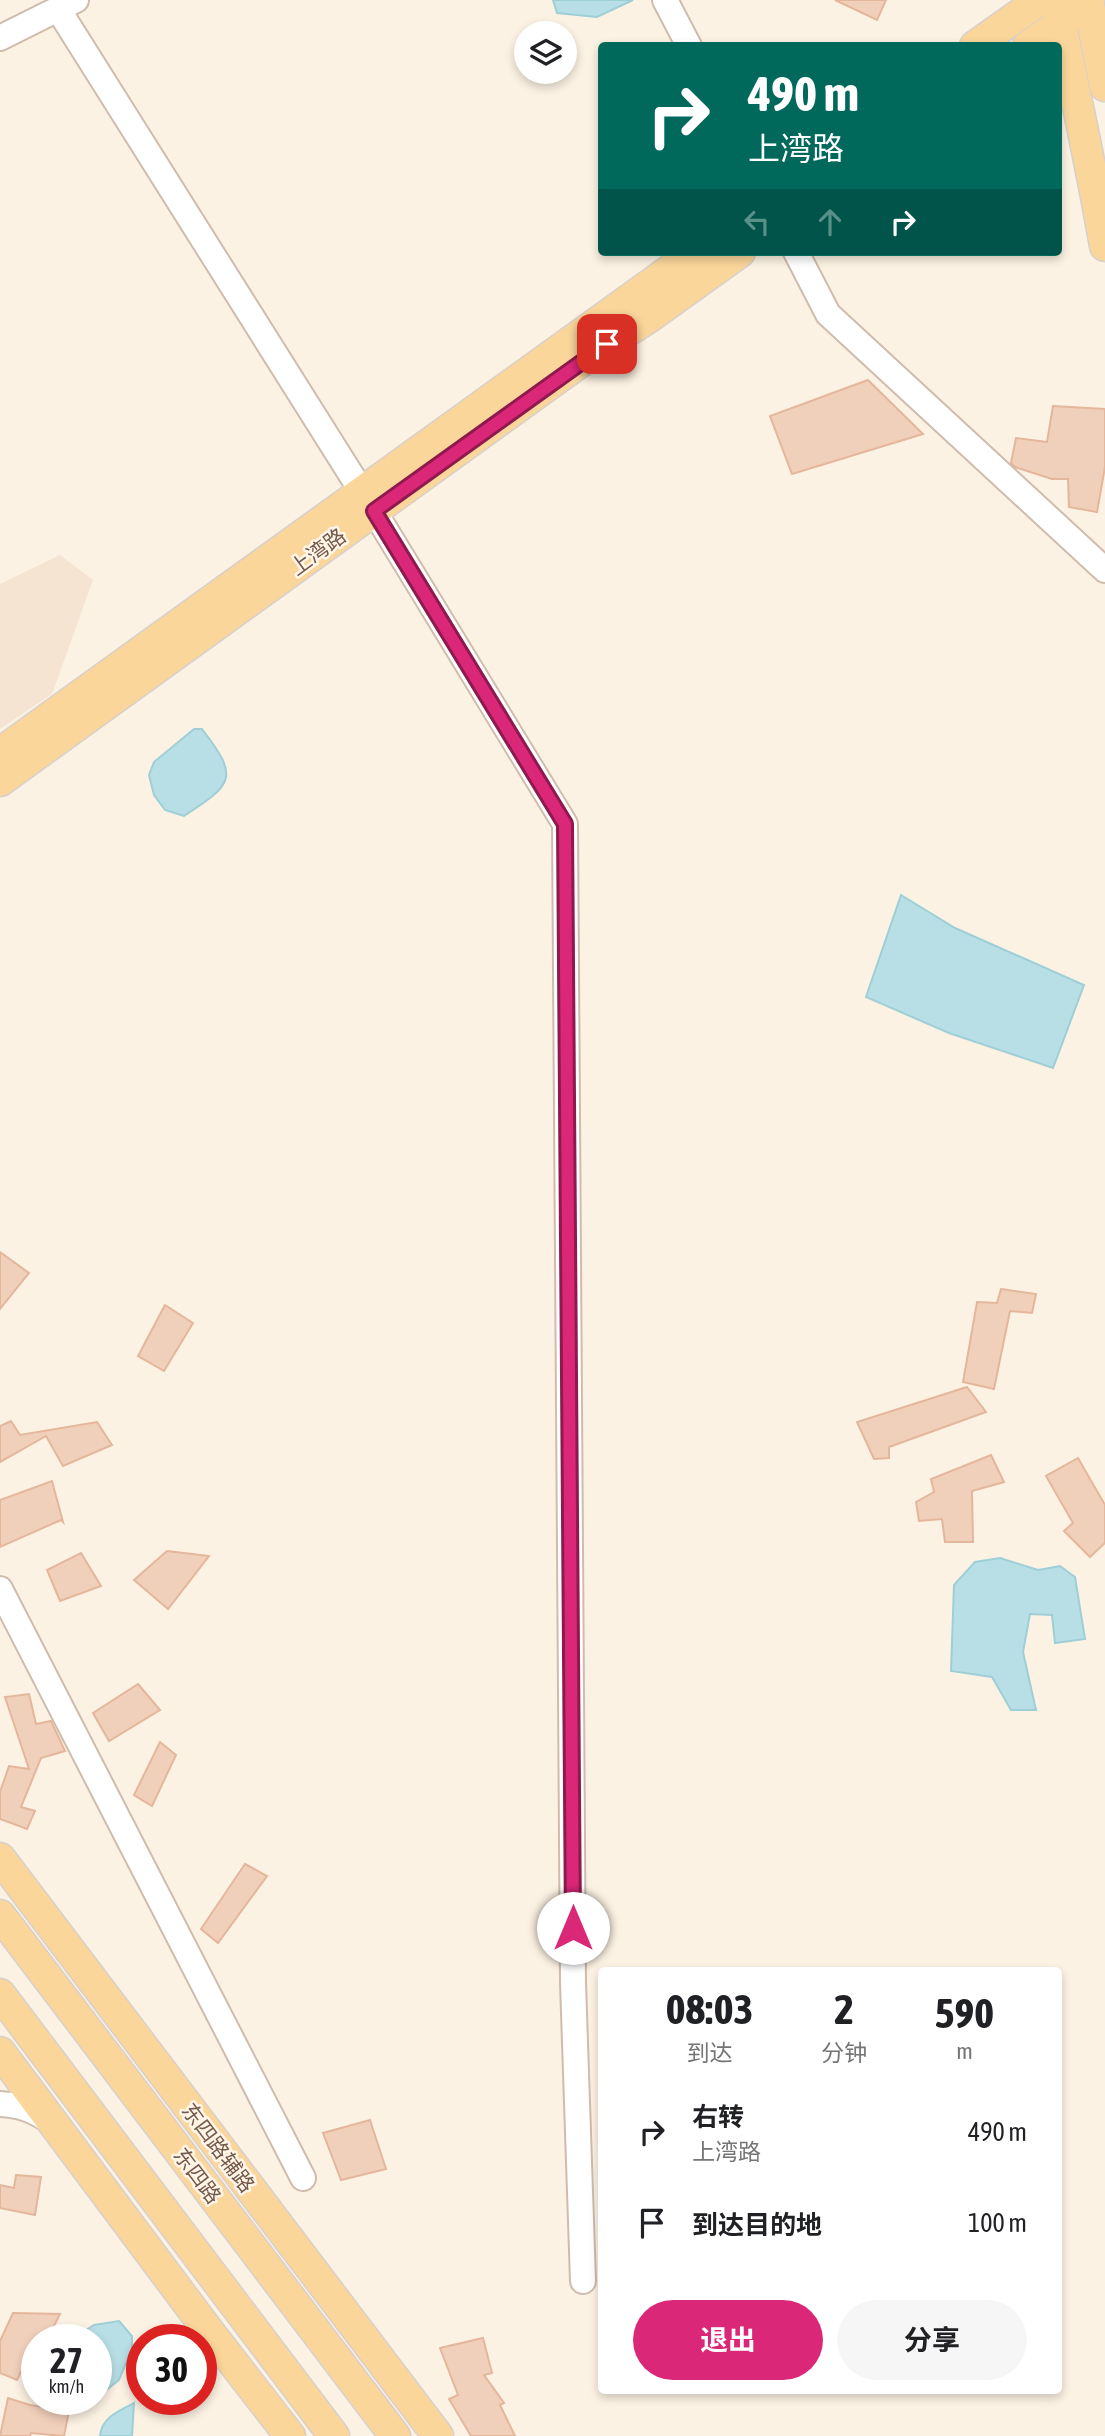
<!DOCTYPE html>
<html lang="zh">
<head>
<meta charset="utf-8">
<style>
	body { margin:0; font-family:"Asap Condensed","Noto Sans SC",sans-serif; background:#f6f6f6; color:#202124; height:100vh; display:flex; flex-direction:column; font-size:26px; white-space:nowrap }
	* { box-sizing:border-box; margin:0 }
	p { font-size:23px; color:#757577 }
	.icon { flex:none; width:38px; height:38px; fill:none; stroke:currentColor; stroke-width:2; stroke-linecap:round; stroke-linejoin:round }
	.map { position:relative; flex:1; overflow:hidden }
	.sheet { position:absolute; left:598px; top:1967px; width:464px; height:427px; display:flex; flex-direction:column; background:#fff; border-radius:7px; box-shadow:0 4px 10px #0003 }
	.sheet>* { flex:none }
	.top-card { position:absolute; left:598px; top:42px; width:464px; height:214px; border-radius:7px; box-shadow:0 4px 10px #0003; background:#00695c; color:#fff; overflow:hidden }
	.buttons { position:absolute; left:514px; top:21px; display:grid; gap:14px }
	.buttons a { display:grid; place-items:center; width:63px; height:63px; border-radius:50%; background:#fff; box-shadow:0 4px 10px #0003; font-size:35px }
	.speed { position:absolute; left:21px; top:2324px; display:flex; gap:14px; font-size:35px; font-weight:700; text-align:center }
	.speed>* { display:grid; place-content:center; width:91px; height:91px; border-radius:50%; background:#fff; box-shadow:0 4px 10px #0003; line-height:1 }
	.speed small { font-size:18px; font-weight:400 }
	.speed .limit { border:10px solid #d22; background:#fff; color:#111 }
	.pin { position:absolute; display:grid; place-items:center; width:60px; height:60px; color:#fff; margin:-30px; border-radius:14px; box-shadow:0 4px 10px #0006 }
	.me { position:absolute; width:77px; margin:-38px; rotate:0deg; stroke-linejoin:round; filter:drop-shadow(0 0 5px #0008) }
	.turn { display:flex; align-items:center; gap:24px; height:147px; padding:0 35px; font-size:32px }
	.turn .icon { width:91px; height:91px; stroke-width:2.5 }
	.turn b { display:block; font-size:49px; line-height:60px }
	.lanes { display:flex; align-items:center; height:66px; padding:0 35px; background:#0003; justify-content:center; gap:35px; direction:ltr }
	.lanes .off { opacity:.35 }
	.eta { display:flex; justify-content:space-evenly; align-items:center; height:119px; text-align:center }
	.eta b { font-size:42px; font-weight:700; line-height:49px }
	.button { display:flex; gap:14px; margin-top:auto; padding:14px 35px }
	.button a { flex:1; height:80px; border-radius:42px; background:#db2777; color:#fff; font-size:28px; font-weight:700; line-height:80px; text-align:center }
	.button a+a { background:#f6f6f6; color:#202124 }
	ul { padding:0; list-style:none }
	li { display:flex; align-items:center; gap:21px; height:91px; padding:0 35px }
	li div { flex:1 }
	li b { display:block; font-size:26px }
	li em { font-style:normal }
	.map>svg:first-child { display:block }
</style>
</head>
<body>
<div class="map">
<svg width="1105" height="2436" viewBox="0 0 1105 2436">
	<rect width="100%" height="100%" fill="#fcf2e3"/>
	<path fill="#f4e4d1" d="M60,555L93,580L52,694L0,729V584Z"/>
	<g fill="#b8dfe5" stroke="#9ecfd7" stroke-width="2">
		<path d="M553,0H633L597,17L557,13Z"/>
		<path d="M194,729H202C240,778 233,784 184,816L165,810L154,795L149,775L154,762Z"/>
		<path d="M901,895L955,928L1084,985L1053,1068L949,1033L866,997Z"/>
		<path d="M1000,1558L1038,1570L1060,1566L1075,1577L1085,1639L1055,1643L1052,1615L1030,1614L1023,1652L1036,1710H1011L992,1677L951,1671L954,1585L975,1562Z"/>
		<path d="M119,2321L132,2336V2349L119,2380L100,2395L96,2389V2340H79L80,2334L94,2325Z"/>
		<path d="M134,2403L132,2436H100C101,2418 120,2410 134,2403Z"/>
	</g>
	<g fill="#f1d0bb" stroke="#e4b69b" stroke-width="2">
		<path d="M835,0H886L877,20Z"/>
		<path d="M868,380L923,434L792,474L770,416Z"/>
		<path d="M1053,406L1105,409V467L1097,512L1069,507L1068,479H1052L1015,467L1011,463L1016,438L1047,442Z"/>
		<path d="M0,1252L29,1273L0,1309Z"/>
		<path d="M1001,1289L1036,1294L1032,1313L1010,1311L994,1389L963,1382L977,1302L997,1303Z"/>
		<path d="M165,1305L193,1323L164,1371L138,1356Z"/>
		<path d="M967,1387L986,1412L889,1447V1458L874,1459L857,1422Z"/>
		<path d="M11,1421L20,1435L97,1422L112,1445L63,1466L46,1436L0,1462V1426Z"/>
		<path d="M991,1455L1004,1482L972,1491L973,1542H945L942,1519L919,1521L916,1502L934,1492L931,1479Z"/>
		<path d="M1078,1458L1105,1505V1543L1090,1557L1064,1531L1073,1523L1046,1476Z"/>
		<path d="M52,1481L63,1522L61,1520L0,1547V1500Z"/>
		<path d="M167,1551L209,1556L168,1609L134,1580Z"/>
		<path d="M81,1553L101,1586L60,1601L47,1570Z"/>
		<path d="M138,1684L160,1710L109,1741L93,1713Z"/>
		<path d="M29,1694L36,1724L51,1721L65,1751L41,1758L21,1807L35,1811L27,1829L0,1819V1792L9,1766L29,1769L5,1697Z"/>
		<path d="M160,1742L176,1755L152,1806L134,1795Z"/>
		<path d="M245,1864L267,1876L218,1943L201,1929Z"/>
		<path d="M370,2120L386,2169L341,2180L323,2133Z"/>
		<path d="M16,2175L41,2177L35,2215L0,2208V2185L14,2188Z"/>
		<path d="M13,2313L60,2314L47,2340H37L17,2380L0,2373V2341Z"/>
		<path d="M483,2338L492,2373L484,2375L504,2403L500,2405L515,2436H471L449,2399L458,2395L440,2348Z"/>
		<path d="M8,2398L30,2405L69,2411L64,2436L31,2433L30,2436H0Z"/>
	</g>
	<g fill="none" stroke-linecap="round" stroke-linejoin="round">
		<defs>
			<g id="minor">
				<path d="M665,0L689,46"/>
				<path d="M58,9L374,511L565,824L573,1983L583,2281"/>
				<path d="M0,38L76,0"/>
				<path d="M796,252L828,314L1105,570"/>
				<path d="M0,1589L303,2178"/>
				<path d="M0,2104C20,2105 34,2110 51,2122"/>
			</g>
			<g id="major">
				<path d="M1056,0C1072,82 1091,163 1105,246"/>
				<path d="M1088,0L1105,86"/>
				<path d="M975,46L1040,0"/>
				<path d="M1028,46L1074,14"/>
				<path d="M0,753L695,252"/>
				<path d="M0,781L587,357L648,318L740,252"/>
				<path d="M0,1858L438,2436"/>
				<path d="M0,1915L395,2436"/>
				<path d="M0,1994L334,2436"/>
				<path d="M0,2052L207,2329L290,2436"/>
			</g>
		</defs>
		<use href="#minor" stroke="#cfbcad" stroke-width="28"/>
		<use href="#major" stroke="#d8d0cc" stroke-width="33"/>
		<use href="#minor" stroke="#fff" stroke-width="24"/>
		<use href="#major" stroke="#fbd69b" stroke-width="30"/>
	</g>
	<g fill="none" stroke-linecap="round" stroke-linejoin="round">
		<defs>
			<path id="route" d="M573,1928L565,824L374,511L607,344"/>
		</defs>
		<use href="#route" stroke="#8e194d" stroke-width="18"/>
		<use href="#route" stroke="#db2777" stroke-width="12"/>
	</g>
	<g text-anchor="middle" stroke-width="5" stroke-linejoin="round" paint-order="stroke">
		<g font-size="21" fill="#745849" stroke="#fff6e9">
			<text transform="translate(318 552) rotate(-36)" y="7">上湾路</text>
			<text transform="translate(218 2148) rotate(53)" y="7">东四路辅路</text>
			<text transform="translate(197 2176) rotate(53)" y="7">东四路</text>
		</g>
	</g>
</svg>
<div class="buttons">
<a><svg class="icon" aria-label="layers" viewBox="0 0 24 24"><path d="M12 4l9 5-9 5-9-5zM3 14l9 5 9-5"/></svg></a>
</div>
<div class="speed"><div>27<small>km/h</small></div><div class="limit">30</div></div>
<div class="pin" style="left:607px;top:344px;background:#d93025"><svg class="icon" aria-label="arrive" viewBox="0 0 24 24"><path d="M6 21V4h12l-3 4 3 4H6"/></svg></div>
<svg class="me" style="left:573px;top:1928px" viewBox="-20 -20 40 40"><circle r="19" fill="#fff"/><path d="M0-13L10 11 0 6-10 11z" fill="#db2777"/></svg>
<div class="top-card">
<div class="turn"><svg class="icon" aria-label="right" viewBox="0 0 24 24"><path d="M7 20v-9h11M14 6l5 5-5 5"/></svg><div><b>490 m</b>上湾路</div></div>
<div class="lanes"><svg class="icon off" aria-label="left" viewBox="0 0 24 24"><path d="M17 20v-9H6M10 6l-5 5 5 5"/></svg><svg class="icon off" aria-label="ahead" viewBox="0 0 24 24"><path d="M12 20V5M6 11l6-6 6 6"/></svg><svg class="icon" aria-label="right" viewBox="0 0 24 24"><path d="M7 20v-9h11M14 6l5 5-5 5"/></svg></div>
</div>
<section class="sheet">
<div class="eta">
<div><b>08:03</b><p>到达</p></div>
<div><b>2</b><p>分钟</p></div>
<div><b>590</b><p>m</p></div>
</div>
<ul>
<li><svg class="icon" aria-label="right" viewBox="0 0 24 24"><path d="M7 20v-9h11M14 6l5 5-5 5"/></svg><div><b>右转</b><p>上湾路</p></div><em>490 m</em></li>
<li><svg class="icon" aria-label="arrive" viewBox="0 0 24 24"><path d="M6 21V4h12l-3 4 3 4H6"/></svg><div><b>到达目的地</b></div><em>100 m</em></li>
</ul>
<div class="button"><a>退出</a><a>分享</a></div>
</section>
</div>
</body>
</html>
